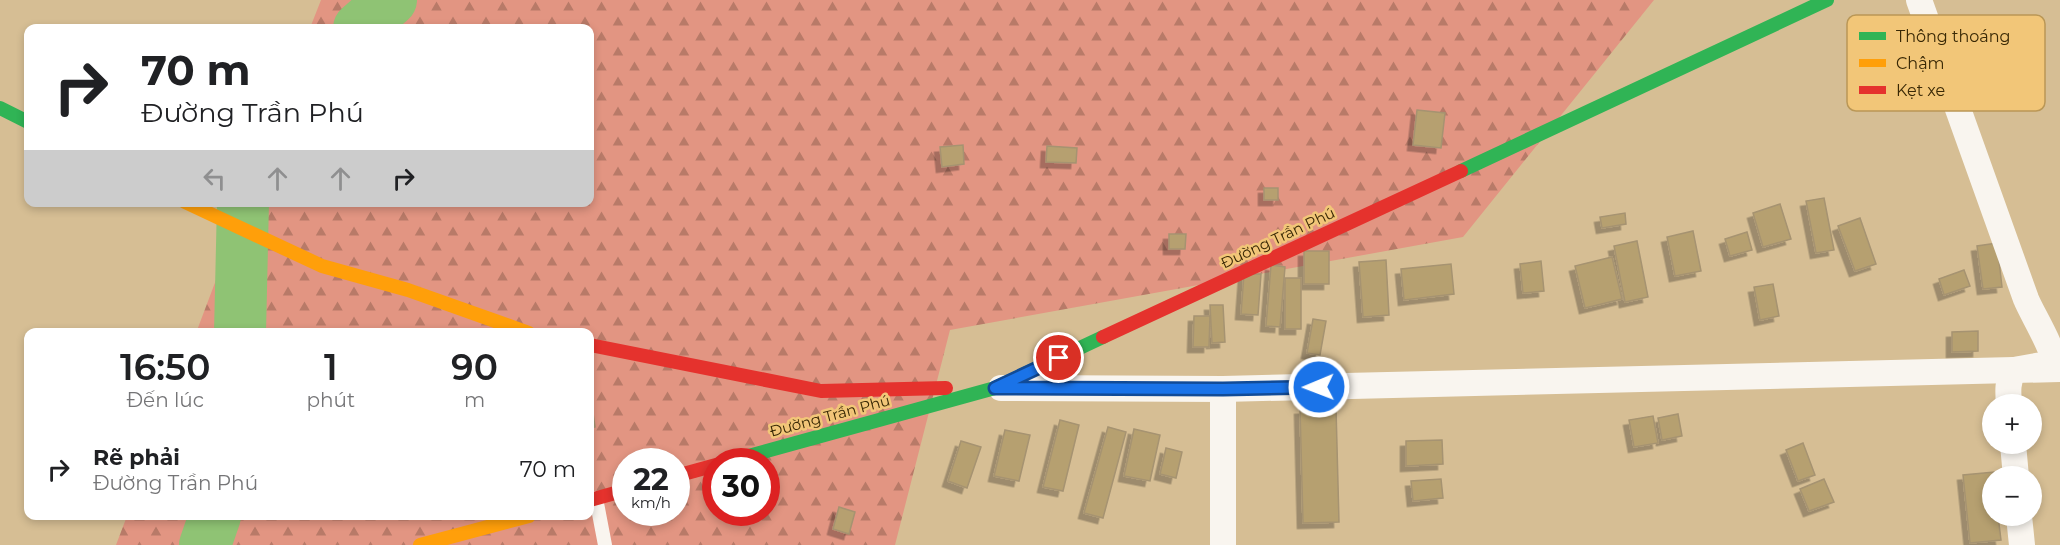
<!DOCTYPE html>
<html lang="vi">
<head>
<meta charset="utf-8">
<style>
	body { margin:0; font-family:Montserrat,sans-serif; background:#f6f6f6; color:#202124; height:100vh; display:flex; flex-direction:column; font-size:22px; white-space:nowrap }
	* { box-sizing:border-box; margin:0 }
	p { font-size:20px; color:#757577 }
	.icon { flex:none; width:33px; height:33px; fill:none; stroke:currentColor; stroke-width:2; stroke-linecap:round; stroke-linejoin:round }
	.map { position:relative; flex:1; overflow:hidden }
	.sheet { position:absolute; left:24px; top:328px; width:570px; height:192px; display:flex; flex-direction:column; background:#fff; border-radius:12px; box-shadow:0 3px 9px #0003 }
	.sheet>* { flex:none }
	.guide { position:absolute; left:24px; top:24px; width:570px; height:183px; border-radius:12px; box-shadow:0 3px 9px #0003; background:#fff; color:#202124; overflow:hidden }
	.buttons { position:absolute; left:1982px; top:394px; display:grid; gap:12px }
	.buttons a { display:grid; place-items:center; width:60px; height:60px; border-radius:50%; background:#fff; box-shadow:0 3px 9px #0003; font-size:30px }
	.speed { position:absolute; left:612px; top:448px; display:flex; gap:12px; font-size:30px; font-weight:700; text-align:center }
	.speed>* { display:grid; place-content:center; width:78px; height:78px; border-radius:50%; background:#fff; box-shadow:0 3px 9px #0003; line-height:1 }
	.speed small { font-size:15px; font-weight:400 }
	.speed .limit { border:9px solid #d22; background:#fff; color:#111 }
	.pin { position:absolute; display:grid; place-items:center; width:51px; height:51px; color:#fff; margin:-26px; border:3px solid #fff; border-radius:50%; box-shadow:0 2px 6px #0007 }
	.me { position:absolute; width:66px; margin:-33px; rotate:269deg; stroke-linejoin:round; filter:drop-shadow(0 0 4px #0008) }
	.turn { display:flex; align-items:center; gap:21px; height:126px; padding:0 18px; font-size:27px }
	.turn .icon { width:78px; height:78px; stroke-width:2.5 }
	.turn b { display:block; font-size:42px; line-height:51px }
	.lanes { display:flex; align-items:center; height:57px; padding:0 18px; background:#0003; justify-content:center; gap:30px; direction:ltr }
	.lanes .off { opacity:.35 }
	.eta { display:flex; justify-content:space-evenly; align-items:center; height:102px; text-align:center }
	.eta b { font-size:36px; font-weight:600; line-height:42px }
	ul { padding:0; list-style:none }
	li { display:flex; align-items:center; gap:18px; height:78px; padding:0 18px }
	li div { flex:1 }
	li b { display:block; font-size:22px }
	li em { font-style:normal }
	.map>svg:first-child { display:block }
</style>
</head>
<body>
<div class="map">
<svg width="2060" height="545" viewBox="0 0 2060 545">
	<defs>
		<pattern id="forest-firs" width="22" height="20" patternUnits="userSpaceOnUse" patternTransform="scale(1.5)"><rect width="22" height="20" fill="#e29582"/><path d="M5 1l3.5 6h-7zM16 11l3.5 6h-7z" fill="#b87a68"/></pattern>
		<filter id="shadow"><feDropShadow dx="-5.5" dy="5.5" stdDeviation="0" flood-color="#0004"/></filter>
	</defs>
	<rect width="100%" height="100%" fill="#d6be94"/>
	<path fill="url(#forest-firs)" fill-rule="evenodd" d="M321,0H1654L1463,237L950,330L895,545H116L127,516H590V333H196L245,203L590,202V28H310ZM626,462H676V513H626ZM716,462H766V513H716Z"/>
	<g fill="none" stroke-linecap="round" stroke-linejoin="round">
		<g stroke="#8fc374" stroke-width="52">
			<path d="M359,28L391,0"/>
			<path d="M240,333L243,202"/>
			<path d="M205,545L215,516"/>
		</g>
	</g>
	<g fill="#b6a070" stroke="#a69371" stroke-width="1.5" filter="url(#shadow)">
		<path d="M1417,110L1445,113L1441,148L1413,145Z"/>
		<path d="M963,145L964,164L942,167L940,147Z"/>
		<path d="M1047,146L1077,148L1076,163L1046,162Z"/>
		<rect x="1264" y="188" width="14" height="12"/>
		<path d="M1824,198L1834,250L1816,253L1806,201Z"/>
		<path d="M1780,204L1791,239L1763,247L1753,213Z"/>
		<path d="M1625,213L1626,224L1602,228L1600,217Z"/>
		<path d="M1860,218L1876,264L1855,271L1838,226Z"/>
		<path d="M1693,231L1701,271L1675,276L1667,237Z"/>
		<path d="M1747,232L1752,250L1730,256L1725,239Z"/>
		<path d="M1169,234H1186L1185,249H1169Z"/>
		<path d="M1637,241L1648,297L1625,302L1614,246Z"/>
		<path d="M1997,243L2002,287L1983,289L1977,246Z"/>
		<rect x="1304" y="251" width="25" height="33"/>
		<path d="M1612,257L1622,299L1585,308L1575,266Z"/>
		<path d="M1386,260L1389,315L1363,317L1359,262Z"/>
		<path d="M1541,261L1544,291L1523,293L1520,264Z"/>
		<path d="M1451,264L1454,294L1404,300L1401,269Z"/>
		<path d="M1271,265L1285,267L1280,327L1266,326Z"/>
		<path d="M1964,270L1970,286L1944,295L1939,279Z"/>
		<path d="M1244,274H1261L1258,315L1241,314Z"/>
		<rect x="1285" y="278" width="16" height="51"/>
		<path d="M1773,284L1779,316L1760,320L1754,287Z"/>
		<path d="M1210,305H1223L1225,342L1212,343Z"/>
		<path d="M1194,316H1210L1209,347H1193Z"/>
		<path d="M1313,319L1326,321L1320,355L1307,353Z"/>
		<path d="M1978,331V351L1952,352V332Z"/>
		<path d="M590,406H592L595,427L590,428Z"/>
		<path d="M1336,408L1339,522L1303,523L1300,409Z"/>
		<path d="M1678,414L1682,436L1662,440L1658,418Z"/>
		<path d="M1653,416L1658,443L1634,447L1629,420Z"/>
		<path d="M1060,420L1079,425L1063,491L1043,487Z"/>
		<path d="M1108,427L1126,432L1103,518L1084,513Z"/>
		<path d="M1134,429L1160,435L1150,481L1124,476Z"/>
		<path d="M1005,430L1030,435L1019,481L994,476Z"/>
		<path d="M1442,440L1443,464L1406,466V441Z"/>
		<path d="M961,441L981,447L967,488L948,481Z"/>
		<path d="M1803,443L1815,475L1798,481L1786,450Z"/>
		<path d="M1166,448L1182,452L1176,478L1160,474Z"/>
		<path d="M1994,472L1992,516H1998L2001,540L1970,543L1963,475Z"/>
		<path d="M1441,479L1443,498L1413,501L1411,481Z"/>
		<path d="M1824,479L1834,502L1809,511L1800,489Z"/>
		<path d="M839,507L855,512L849,534L833,529Z"/>
	</g>
	<g fill="none" stroke-linecap="round" stroke-linejoin="round">
		<path stroke="#f9f5ef" stroke-width="14" d="M596,498L605,545"/>
		<g stroke="#f9f5ef" stroke-width="26">
			<path d="M1919,0L2026,299C2032,314 2055,350 2053,363L2014,370C2007,381 2008,392 2009,405"/>
			<path d="M1001,388L1223,389L2060,369"/>
			<path d="M2013,444L2016,477"/>
			<path d="M2019,516L2022,545"/>
			<path d="M1223,545V389"/>
		</g>
		<g stroke="#30b455" stroke-width="14">
			<path d="M0,108L28,122"/>
			<path d="M1461,171L1827,0"/>
			<path d="M727,462L995,388L1103,337"/>
		</g>
		<g stroke="#ff9f0a" stroke-width="14">
			<path d="M185,202L322,266L408,290L529,333"/>
			<path d="M420,545L529,516"/>
		</g>
		<g stroke="#e5322d" stroke-width="14">
			<path d="M1103,337L1461,171"/>
			<path d="M590,345L821,391L946,388"/>
			<path d="M676,476L716,465"/>
			<path d="M590,500L626,490"/>
		</g>
	</g>
	<g fill="none" stroke-linecap="round" stroke-linejoin="round">
		<defs>
			<path id="route" d="M1059,358L995,388L1223,389L1319,387"/>
		</defs>
		<use href="#route" stroke="#114b97" stroke-width="15"/>
		<use href="#route" stroke="#1a73e8" stroke-width="10"/>
	</g>
	<g text-anchor="middle" stroke-width="5" stroke-linejoin="round" paint-order="stroke">
		<g font-size="15" fill="#392805" stroke="#f2c678">
			<text transform="translate(1278 238) rotate(-25)" y="5">Đường Trần Phú</text>
			<text transform="translate(830 416) rotate(-15)" y="5">Đường Trần Phú</text>
		</g>
	</g>
	<rect x="1847" y="15" width="198" height="96" rx="9" fill="#f2c678" stroke="#ba9756" stroke-width="1.5"/>
	<rect x="1859" y="32" width="27" height="8" fill="#30b455"/>
	<rect x="1859" y="59" width="27" height="8" fill="#ff9f0a"/>
	<rect x="1859" y="86" width="27" height="8" fill="#e5322d"/>
	<g font-size="16" fill="#392805">
		<text x="1896" y="42">Thông thoáng</text>
		<text x="1896" y="69">Chậm</text>
		<text x="1896" y="96">Kẹt xe</text>
	</g>
</svg>
<div class="buttons">
<a>+</a>
<a>−</a>
</div>
<div class="speed"><div>22<small>km/h</small></div><div class="limit">30</div></div>
<div class="pin" style="left:1059px;top:358px;background:#d93025"><svg class="icon" aria-label="arrive" viewBox="0 0 24 24"><path d="M6 21V4h12l-3 4 3 4H6"/></svg></div>
<svg class="me" style="left:1319px;top:387px" viewBox="-20 -20 40 40"><circle r="17" fill="#1a73e8" stroke="#fff" stroke-width="3"/><path d="M0-11L8 9 0 5-8 9z" fill="#fff"/></svg>
<div class="guide">
<div class="turn"><svg class="icon" aria-label="right" viewBox="0 0 24 24"><path d="M7 20v-9h11M14 6l5 5-5 5"/></svg><div><b>70 m</b>Đường Trần Phú</div></div>
<div class="lanes"><svg class="icon off" aria-label="left" viewBox="0 0 24 24"><path d="M17 20v-9H6M10 6l-5 5 5 5"/></svg><svg class="icon off" aria-label="ahead" viewBox="0 0 24 24"><path d="M12 20V5M6 11l6-6 6 6"/></svg><svg class="icon off" aria-label="ahead" viewBox="0 0 24 24"><path d="M12 20V5M6 11l6-6 6 6"/></svg><svg class="icon" aria-label="right" viewBox="0 0 24 24"><path d="M7 20v-9h11M14 6l5 5-5 5"/></svg></div>
</div>
<section class="sheet">
<div class="eta">
<div><b>16:50</b><p>Đến lúc</p></div>
<div><b>1</b><p>phút</p></div>
<div><b>90</b><p>m</p></div>
</div>
<ul>
<li><svg class="icon" aria-label="right" viewBox="0 0 24 24"><path d="M7 20v-9h11M14 6l5 5-5 5"/></svg><div><b>Rẽ phải</b><p>Đường Trần Phú</p></div><em>70 m</em></li>
</ul>
</section>
</div>
</body>
</html>
